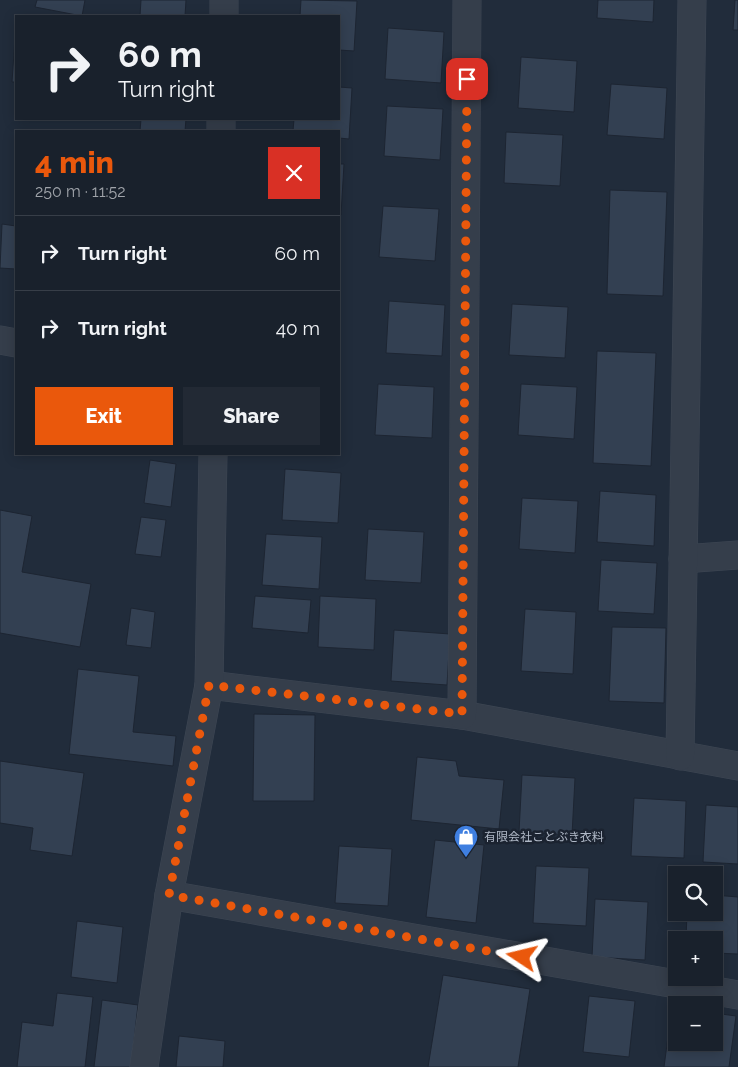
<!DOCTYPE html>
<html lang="en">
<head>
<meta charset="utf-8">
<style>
	body { margin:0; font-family:Raleway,"Noto Sans JP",sans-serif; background:#222934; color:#f1f3f6; height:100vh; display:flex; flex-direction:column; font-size:19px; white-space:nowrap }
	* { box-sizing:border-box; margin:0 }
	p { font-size:16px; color:#9fa3a9 }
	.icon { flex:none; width:28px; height:28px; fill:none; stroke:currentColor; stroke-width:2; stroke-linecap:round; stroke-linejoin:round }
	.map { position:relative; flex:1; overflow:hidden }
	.details { position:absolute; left:15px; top:130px; width:325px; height:325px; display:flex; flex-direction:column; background:#19212c; border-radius:0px; box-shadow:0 2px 12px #0003,0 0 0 1px #373e48 }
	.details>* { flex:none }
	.hud { position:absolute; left:15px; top:15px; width:325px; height:105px; border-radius:0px; box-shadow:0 2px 12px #0003,0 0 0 1px #373e48; background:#19212c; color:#f1f3f6; overflow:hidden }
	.fabs { position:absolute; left:668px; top:866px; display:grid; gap:10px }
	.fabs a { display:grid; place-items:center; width:55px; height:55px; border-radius:0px; background:#19212c; box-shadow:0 2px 12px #0003,0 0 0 1px #373e48; font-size:25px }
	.pin { position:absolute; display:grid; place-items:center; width:42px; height:42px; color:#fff; margin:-21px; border-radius:10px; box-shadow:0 2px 8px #0006 }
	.me { position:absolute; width:55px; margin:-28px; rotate:280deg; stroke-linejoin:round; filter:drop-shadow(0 0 4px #0008) }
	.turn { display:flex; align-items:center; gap:18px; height:105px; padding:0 20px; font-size:22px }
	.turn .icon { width:65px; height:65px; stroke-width:2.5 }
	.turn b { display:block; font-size:35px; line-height:42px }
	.round { display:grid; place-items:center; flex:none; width:52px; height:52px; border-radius:0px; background:#222934 }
	.overview { display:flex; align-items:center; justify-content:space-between; height:85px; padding:0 20px }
	h1 { font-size:30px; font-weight:800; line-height:38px; color:#ea580c }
	.primary-button { display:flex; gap:10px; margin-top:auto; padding:10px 20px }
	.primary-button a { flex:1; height:58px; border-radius:0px; background:#ea580c; color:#fff; font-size:20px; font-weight:800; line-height:58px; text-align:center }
	.primary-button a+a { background:#222934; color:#f1f3f6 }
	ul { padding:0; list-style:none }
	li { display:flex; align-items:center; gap:15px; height:75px; padding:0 20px; border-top:1px solid #373e48 }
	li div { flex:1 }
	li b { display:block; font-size:19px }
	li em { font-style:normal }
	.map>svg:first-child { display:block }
</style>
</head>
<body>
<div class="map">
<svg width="738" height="1067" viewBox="0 0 738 1067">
	<rect width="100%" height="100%" fill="#212c3b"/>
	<g fill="#334052" stroke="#1d2532">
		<path d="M37,0H85L82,16L35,7Z"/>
		<path d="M141,0H186L185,16H140Z"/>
		<path d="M301,0L357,1L354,51L339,50V16H300Z"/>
		<path d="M598,0H654L653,22L597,18Z"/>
		<path d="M735,0H738V30H733Z"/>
		<path d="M388,28L444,32L441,83L385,79Z"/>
		<path d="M15,38L16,39V82H12Z"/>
		<path d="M521,57L577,61L574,112L518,108Z"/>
		<path d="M611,84L667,88L664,139L607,135Z"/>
		<path d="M339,87L352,88L349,139L339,138V131H293L294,119H339Z"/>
		<path d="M387,106L443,109L440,160L384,156Z"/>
		<path d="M141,119H186L185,131H140Z"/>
		<path d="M506,132L563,135L560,186L504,183Z"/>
		<path d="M339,164H344L341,215H339Z"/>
		<path d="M610,190L667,192L663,296L607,294Z"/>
		<path d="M383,206L439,209L435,261L379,257Z"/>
		<path d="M2,224L16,226V269L0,268Z"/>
		<path d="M389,301L445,305L442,356L386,353Z"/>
		<path d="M512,304L568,307L565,358L509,355Z"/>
		<path d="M597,351L656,353L651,466L593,463Z"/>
		<path d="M378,384L434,387L432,438L375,435Z"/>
		<path d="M521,384L577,387L574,439L518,435Z"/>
		<path d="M150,460L176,464L171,507L144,503Z"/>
		<path d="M285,469L341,473L338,523L282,520Z"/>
		<path d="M600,491L656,495L654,546L597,542Z"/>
		<path d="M522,498L578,501L575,553L519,549Z"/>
		<path d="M0,510L32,516L22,572L91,584L80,647L0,633Z"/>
		<path d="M141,517L166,520L161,557L135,554Z"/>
		<path d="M368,529L424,532L421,583L365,580Z"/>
		<path d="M266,534L322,537L319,589L262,585Z"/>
		<path d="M601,560L657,563L654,614L598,611Z"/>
		<path d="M255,596L311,600L308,633L252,628Z"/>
		<path d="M320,596L376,599L374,650L318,647Z"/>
		<path d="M131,608L155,612L151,648L126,645Z"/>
		<path d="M525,609L576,612L573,674L521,671Z"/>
		<path d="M612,627L666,628L664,703L609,701Z"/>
		<path d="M394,630L450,634L447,685L391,681Z"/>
		<path d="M78,669L139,676L133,732L176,736L173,766L69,754Z"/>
		<path d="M254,714L315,715L314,801H253Z"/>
		<path d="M417,757L456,761L459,776L504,780L499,829L411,820Z"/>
		<path d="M0,761L84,773L72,856L30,850L33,828L0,823Z"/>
		<path d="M522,775L575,778L572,835L519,832Z"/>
		<path d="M634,798L686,801L684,858L631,856Z"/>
		<path d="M706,805L738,807V864L703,862Z"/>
		<path d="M435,840L484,845L476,923L426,917Z"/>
		<path d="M339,846L392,849L388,906L335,903Z"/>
		<path d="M536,866L589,868L586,926L533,923Z"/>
		<path d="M714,895L738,897V954L714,953V940H686L687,912H714Z"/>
		<path d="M595,899L648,902L645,960L592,957Z"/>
		<path d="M77,921L123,927L117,983L71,977Z"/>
		<path d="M443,975L530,989L518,1067H428Z"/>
		<path d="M57,993L93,997L85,1067H17L22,1022L53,1026Z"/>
		<path d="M589,996L635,1001L629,1057L583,1052Z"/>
		<path d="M102,1000L138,1005L131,1067H94Z"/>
		<path d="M672,1007L676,1008V1042H714V1013L736,1016L729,1067H664Z"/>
		<path d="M179,1036L225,1041L223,1067H176Z"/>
	</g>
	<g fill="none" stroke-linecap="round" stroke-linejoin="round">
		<defs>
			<g id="street">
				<path d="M224,16V0"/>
				<path d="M221,131V119"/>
				<path d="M0,340L16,343"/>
				<path d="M683,559L738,555"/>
				<path d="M209,685L462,715L738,766"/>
				<path d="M462,715L467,0"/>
				<path d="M680,756L692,0"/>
				<path d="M169,895L738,995"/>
				<path d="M144,1067L169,895L209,685L213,454"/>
			</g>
		</defs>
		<use href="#street" stroke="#3e4754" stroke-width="29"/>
		<use href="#street" stroke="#353e4b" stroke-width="28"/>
	</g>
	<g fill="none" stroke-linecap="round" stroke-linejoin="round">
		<path stroke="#ea580c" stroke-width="9" stroke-dasharray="0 16.2" d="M467,79L462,714L209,685L169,895L522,957"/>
	</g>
	<defs>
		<symbol id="shop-pin" viewBox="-11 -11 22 30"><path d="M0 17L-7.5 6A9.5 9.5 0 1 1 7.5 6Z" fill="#3f7fe0" stroke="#1b2330"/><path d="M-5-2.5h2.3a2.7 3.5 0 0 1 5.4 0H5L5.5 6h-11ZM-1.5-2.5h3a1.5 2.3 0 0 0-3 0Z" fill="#fff"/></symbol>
	</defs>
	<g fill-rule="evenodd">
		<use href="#shop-pin" x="452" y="823" width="28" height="38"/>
	</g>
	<g text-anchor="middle" stroke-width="5" stroke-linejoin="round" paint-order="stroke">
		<g font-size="12" fill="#b0b9c7" stroke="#1b2330" text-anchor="start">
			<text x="484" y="841">有限会社ことぶき衣料</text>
		</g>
	</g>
</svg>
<div class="fabs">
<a><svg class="icon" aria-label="search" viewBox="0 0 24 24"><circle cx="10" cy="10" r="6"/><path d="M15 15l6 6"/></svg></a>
<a>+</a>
<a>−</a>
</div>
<div class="pin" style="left:467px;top:79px;background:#d93025"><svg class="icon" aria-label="arrive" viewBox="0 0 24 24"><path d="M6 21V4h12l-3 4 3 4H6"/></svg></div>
<svg class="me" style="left:522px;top:957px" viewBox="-20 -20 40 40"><path d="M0-17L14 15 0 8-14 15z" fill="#ea580c" stroke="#fff" stroke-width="4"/></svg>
<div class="hud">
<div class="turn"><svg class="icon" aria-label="right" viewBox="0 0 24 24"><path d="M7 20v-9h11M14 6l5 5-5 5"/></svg><div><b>60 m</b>Turn right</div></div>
</div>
<section class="details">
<div class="overview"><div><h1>4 min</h1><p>250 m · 11:52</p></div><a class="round" style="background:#d93025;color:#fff"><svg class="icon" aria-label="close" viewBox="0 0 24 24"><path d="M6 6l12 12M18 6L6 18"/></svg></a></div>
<ul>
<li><svg class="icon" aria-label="right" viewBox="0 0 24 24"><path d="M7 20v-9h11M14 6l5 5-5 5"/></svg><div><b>Turn right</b></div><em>60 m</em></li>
<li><svg class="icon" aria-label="right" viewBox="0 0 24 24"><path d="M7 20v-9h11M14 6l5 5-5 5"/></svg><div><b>Turn right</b></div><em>40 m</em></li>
</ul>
<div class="primary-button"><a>Exit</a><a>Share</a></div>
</section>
</div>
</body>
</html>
